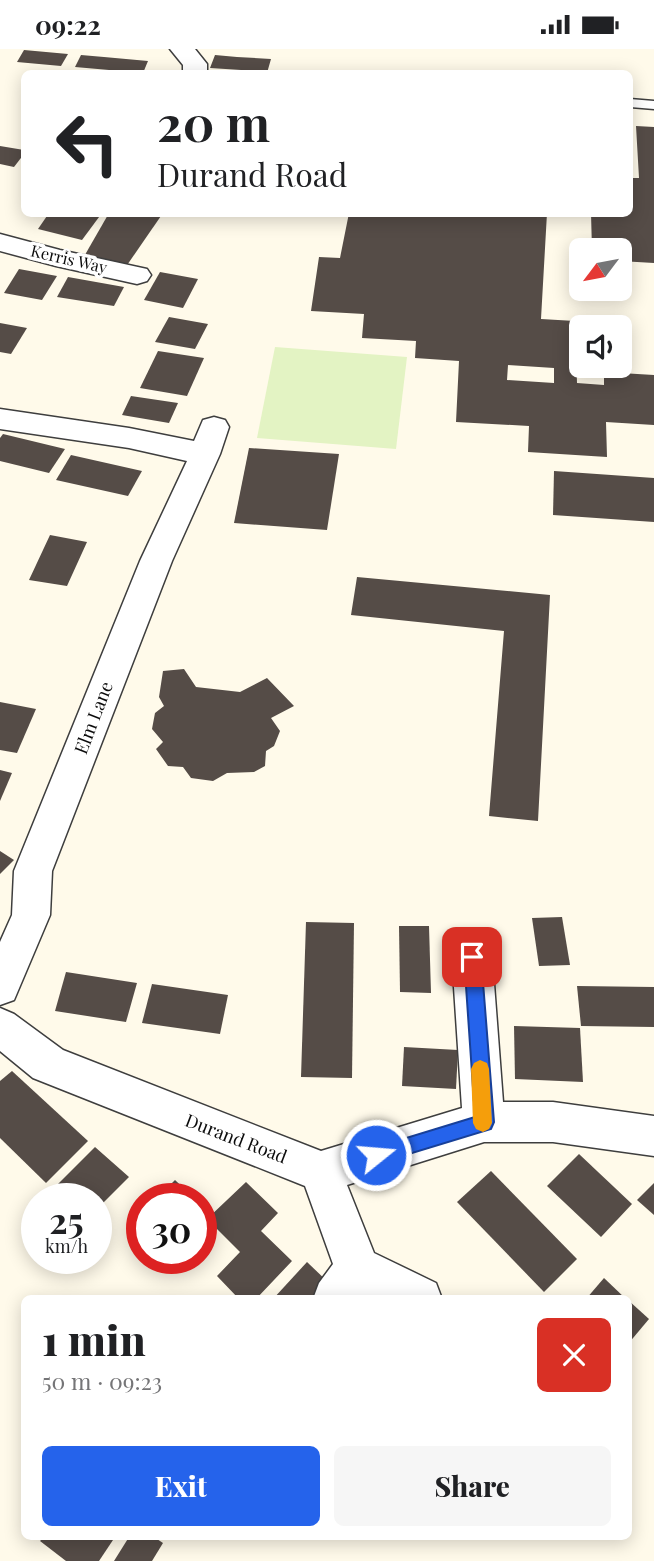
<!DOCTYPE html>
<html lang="en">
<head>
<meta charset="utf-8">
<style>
	body { margin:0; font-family:"Playfair Display",serif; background:#f6f6f6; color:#202124; height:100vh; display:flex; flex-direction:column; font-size:26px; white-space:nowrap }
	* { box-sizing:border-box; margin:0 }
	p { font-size:23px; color:#757577 }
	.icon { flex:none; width:38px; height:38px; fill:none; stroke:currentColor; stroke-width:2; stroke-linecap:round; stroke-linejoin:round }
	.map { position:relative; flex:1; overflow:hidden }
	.panel { position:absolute; left:21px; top:1246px; width:611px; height:245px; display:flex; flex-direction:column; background:#fff; border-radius:10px; box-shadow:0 4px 18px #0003 }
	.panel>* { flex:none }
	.top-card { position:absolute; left:21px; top:21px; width:612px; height:147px; border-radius:10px; box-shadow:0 4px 18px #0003; background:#fff; color:#202124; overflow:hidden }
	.needle { width:46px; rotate:238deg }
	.controls { position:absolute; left:569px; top:189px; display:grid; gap:14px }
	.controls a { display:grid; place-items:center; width:63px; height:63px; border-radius:10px; background:#fff; box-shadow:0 4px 18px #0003; font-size:35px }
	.speed { position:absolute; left:21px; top:1134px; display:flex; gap:14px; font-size:35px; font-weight:700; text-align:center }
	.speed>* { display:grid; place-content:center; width:91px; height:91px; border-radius:50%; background:#fff; box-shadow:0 4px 18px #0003; line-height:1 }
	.speed small { font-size:18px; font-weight:400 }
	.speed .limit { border:10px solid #d22; background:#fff; color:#111 }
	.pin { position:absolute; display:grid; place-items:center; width:60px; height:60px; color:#fff; margin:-30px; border-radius:14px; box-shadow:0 4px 10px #0006 }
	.me { position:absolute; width:77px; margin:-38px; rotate:73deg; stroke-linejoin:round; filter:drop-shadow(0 0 5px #0008) }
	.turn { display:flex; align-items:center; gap:24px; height:147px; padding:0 21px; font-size:32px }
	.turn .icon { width:91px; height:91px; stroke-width:2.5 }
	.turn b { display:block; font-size:49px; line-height:60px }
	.round { display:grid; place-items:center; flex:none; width:74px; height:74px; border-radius:10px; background:#f6f6f6 }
	.overview { display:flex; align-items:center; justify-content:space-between; height:119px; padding:0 21px }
	h1 { font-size:42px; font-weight:800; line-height:52px }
	.primary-button { display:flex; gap:14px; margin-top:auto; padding:14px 21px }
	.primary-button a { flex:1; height:80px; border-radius:10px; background:#2563eb; color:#fff; font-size:28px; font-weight:800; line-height:80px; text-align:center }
	.primary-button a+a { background:#f6f6f6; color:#202124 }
	.status { display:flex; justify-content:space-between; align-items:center; height:49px; padding:0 35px; background:#fff; direction:ltr }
	.status svg { height:19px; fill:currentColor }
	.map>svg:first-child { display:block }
</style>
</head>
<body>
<div class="status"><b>09:22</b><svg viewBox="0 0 49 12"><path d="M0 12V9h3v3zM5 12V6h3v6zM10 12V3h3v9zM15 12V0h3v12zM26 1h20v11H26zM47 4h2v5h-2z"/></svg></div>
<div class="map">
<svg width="654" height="1512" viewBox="0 0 654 1512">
	<rect width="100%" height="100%" fill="#fffaea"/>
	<path fill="#e3f3c3" d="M275,298L407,308L396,400L257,389Z"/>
	<g fill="#554c47" fill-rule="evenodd">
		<path d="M24,1L68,5L61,17L17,13Z"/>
		<path d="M81,6L104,8L148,12L143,24L75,18Z"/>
		<path d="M215,6L237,8L271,10L267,24H240L241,21L210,19Z"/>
		<path d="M636,77L654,78V214L620,212V201H592L591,164H630V129H639Z"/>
		<path d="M0,97L24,101V105L14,118L0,115Z"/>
		<path d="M49,164H102L82,191L38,180Z"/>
		<path d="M109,164H163L123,222L82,211Z"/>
		<path d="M349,164H547L541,270L575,272L577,334L604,336V323L654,326V376L606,373L607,408L528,403L529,377L456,373L459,312L415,309L416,292L362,289L364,265L311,262L319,208L340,209ZM508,316L554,319V334L507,331Z"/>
		<path d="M19,220L57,227L42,251L4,244Z"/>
		<path d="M160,223L198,230L183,259L144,251Z"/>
		<path d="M68,228L124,238L114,257L57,248Z"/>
		<path d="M169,268L208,275L195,300L155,293Z"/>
		<path d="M0,274L27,279L11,305L0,303Z"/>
		<path d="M158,302L204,309L187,347L140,339Z"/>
		<path d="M131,347L178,354L169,374L122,366Z"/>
		<path d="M3,385L65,400L49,424L0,412V389Z"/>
		<path d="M249,399L339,405L327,481L234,474Z"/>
		<path d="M71,406L142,422L128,447L56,431Z"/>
		<path d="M554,422L654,429V473L553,466Z"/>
		<path d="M50,486L87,493L67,537L29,531Z"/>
		<path d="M357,528L550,546L538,772L489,767L504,582L351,566Z"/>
		<path d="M184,620L196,638L240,643L267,629L294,657L271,669L280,682L274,697L266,702L265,717L254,723L227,724L213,732L191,729L183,718L168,717L156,700L163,693L152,680L155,664L164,657L159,648L163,622Z"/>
		<path d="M0,653L36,660L17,704L0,701Z"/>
		<path d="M0,721L12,724L0,752Z"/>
		<path d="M0,802L14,811L0,825Z"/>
		<path d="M562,868L570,916L539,917L532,869Z"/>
		<path d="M306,873L354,874L352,1029L301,1028Z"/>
		<path d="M399,877H429L431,944L400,943Z"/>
		<path d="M66,923L137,934L126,973L55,962Z"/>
		<path d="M152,935L228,946L220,985L142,974Z"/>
		<path d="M577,937L654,938V978L581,977Z"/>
		<path d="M514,977L580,979L583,1033L515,1030Z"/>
		<path d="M404,998L458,1001L456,1040L402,1037Z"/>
		<path d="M12,1022L88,1092L46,1134L0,1089V1032Z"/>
		<path d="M95,1098L129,1128L96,1161V1150H64L53,1140Z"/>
		<path d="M579,1105L632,1155L601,1188L547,1137Z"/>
		<path d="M491,1122L577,1210L544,1243L457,1153Z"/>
		<path d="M175,1131L195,1150H156Z"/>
		<path d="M246,1133L278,1164L261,1182L292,1212L256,1250H239L217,1227L240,1203L207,1170Z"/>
		<path d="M654,1134V1166L637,1151Z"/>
		<path d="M307,1213L330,1235L317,1250H273Z"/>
		<path d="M604,1229L626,1250H586Z"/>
		<path d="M628,1251L649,1270L628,1295Z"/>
		<path d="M44,1488H115L99,1512H66L40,1492Z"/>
		<path d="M129,1488H154L163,1494L152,1512H114Z"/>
	</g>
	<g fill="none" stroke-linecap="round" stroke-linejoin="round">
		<defs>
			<path id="service" d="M630,50L654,52V60L630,58Z"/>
			<g id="minor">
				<path d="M170,0H195L207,15V24H183V16Z"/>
				<path d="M0,185L60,201L147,220L151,226L147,232L137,235L56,217L0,202Z"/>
				<path d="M0,360L129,379L194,392L203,371L214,368L225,371L229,378L220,405L172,512L52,822L50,866L14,951L0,956V893L12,866L14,822L140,512L187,412L129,399L0,380Z"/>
				<path d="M472,890L486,896L492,908L503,1053H553L654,1067V1107L553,1093H484L347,1136L374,1204L436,1234L442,1250H370L365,1247L363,1250H313L319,1234L333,1215L305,1137L33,1029L0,1002V959L14,965L63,1001L321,1102L462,1059L452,908L458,896Z"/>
			</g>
		</defs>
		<use href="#service" stroke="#3e3e3e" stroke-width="3"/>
		<use href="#minor" stroke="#3e3e3e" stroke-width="3"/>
		<use href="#service" fill="#fff" fill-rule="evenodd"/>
		<use href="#minor" fill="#fff" fill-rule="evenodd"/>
	</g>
	<path fill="#2563eb" stroke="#184099" stroke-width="2" d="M472,901L478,903L481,908L494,1073L491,1080L376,1115L370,1113L367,1106L370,1100L475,1068L464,908L466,903Z"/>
	<path fill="#f59e0b" d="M480,1011L487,1014L489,1020L492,1074L489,1080L483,1083L476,1080L473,1074L471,1020L474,1014Z"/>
	<g text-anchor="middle" stroke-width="7" stroke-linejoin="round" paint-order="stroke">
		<g font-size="16" fill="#0b0b0b" stroke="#fff">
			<text transform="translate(69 210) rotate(13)" y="6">Kerris Way</text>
		</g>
		<g font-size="18" fill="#0b0b0b" stroke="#fff">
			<text transform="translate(94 669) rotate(-69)" y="6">Elm Lane</text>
			<text transform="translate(236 1090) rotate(21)" y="6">Durand Road</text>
		</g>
	</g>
</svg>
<div class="controls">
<a><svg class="needle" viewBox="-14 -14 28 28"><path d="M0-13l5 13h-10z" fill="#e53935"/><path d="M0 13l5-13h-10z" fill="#757577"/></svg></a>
<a><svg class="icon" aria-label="sound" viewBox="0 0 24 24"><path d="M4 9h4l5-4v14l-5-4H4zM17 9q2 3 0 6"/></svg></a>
</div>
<div class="speed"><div>25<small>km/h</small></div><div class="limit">30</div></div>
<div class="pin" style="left:472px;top:908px;background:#d93025"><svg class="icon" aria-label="arrive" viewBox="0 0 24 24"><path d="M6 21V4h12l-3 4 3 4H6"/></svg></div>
<svg class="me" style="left:376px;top:1106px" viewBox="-20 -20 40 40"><circle r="17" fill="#2563eb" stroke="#fff" stroke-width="3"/><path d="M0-11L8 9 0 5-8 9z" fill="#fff"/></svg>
<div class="top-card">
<div class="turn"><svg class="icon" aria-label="left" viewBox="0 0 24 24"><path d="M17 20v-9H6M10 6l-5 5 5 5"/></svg><div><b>20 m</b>Durand Road</div></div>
</div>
<section class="panel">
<div class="overview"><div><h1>1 min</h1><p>50 m · 09:23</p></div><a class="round" style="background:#d93025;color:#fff"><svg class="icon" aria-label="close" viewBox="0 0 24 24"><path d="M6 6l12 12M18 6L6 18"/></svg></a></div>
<div class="primary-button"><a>Exit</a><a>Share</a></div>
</section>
</div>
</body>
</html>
